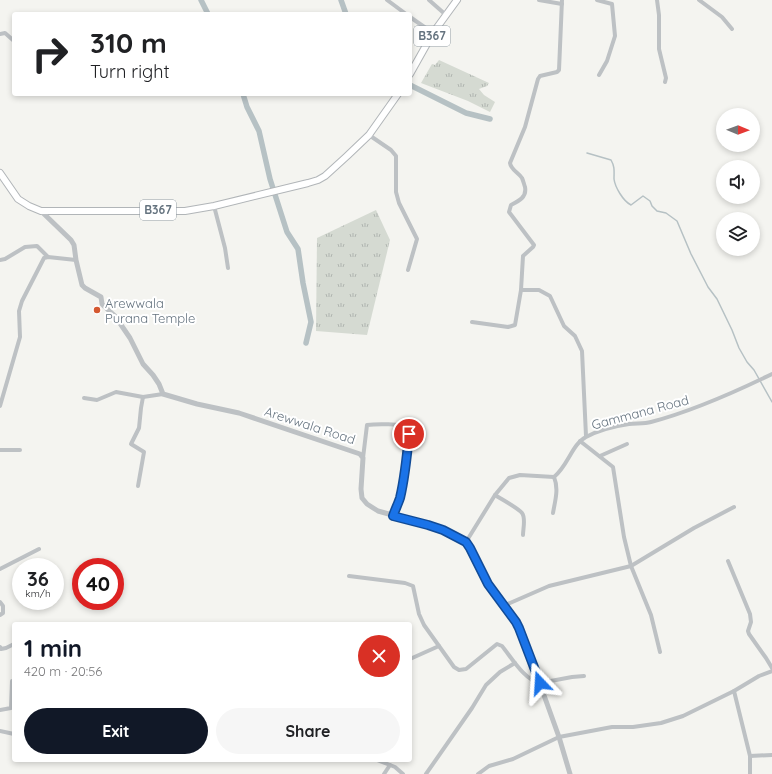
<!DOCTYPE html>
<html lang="en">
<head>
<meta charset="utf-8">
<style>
	body { margin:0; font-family:Quicksand,sans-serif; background:#f6f6f6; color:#202124; height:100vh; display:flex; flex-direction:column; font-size:15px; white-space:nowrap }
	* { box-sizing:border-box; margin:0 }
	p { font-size:13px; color:#757577 }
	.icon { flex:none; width:22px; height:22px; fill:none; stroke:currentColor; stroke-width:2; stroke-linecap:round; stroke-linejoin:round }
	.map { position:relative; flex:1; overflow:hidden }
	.drawer { position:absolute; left:12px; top:622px; width:400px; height:140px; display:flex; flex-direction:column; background:#fff; border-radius:4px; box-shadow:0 2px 6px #0003 }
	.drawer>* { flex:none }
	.guide { position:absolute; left:12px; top:12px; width:400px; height:84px; border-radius:4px; box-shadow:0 2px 6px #0003; background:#fff; color:#202124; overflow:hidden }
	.needle { width:26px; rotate:91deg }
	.buttons { position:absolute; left:716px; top:108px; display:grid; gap:8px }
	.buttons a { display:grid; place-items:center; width:44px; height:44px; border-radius:50%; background:#fff; box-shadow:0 2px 6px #0003; font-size:20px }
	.speed { position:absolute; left:12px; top:558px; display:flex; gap:8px; font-size:20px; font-weight:700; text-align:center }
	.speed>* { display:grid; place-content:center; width:52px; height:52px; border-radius:50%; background:#fff; box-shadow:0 2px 6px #0003; line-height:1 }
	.speed small { font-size:10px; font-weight:400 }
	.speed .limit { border:6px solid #d22; background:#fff; color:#111 }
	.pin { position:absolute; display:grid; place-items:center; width:34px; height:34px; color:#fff; margin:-17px; border:2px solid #fff; border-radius:50%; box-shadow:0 1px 4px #0007 }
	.me { position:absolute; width:44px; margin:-22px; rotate:340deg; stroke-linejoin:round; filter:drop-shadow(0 0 3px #0008) }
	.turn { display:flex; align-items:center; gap:14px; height:84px; padding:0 12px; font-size:18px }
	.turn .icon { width:52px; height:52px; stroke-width:2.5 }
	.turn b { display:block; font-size:28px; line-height:34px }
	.round { display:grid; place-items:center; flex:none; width:42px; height:42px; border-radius:21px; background:#f6f6f6 }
	.head { display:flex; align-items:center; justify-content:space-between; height:68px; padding:0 12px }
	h1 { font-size:24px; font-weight:800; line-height:30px; color:#111827 }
	.button { display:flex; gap:8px; margin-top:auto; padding:8px 12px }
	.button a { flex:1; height:46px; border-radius:24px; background:#111827; color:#fff; font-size:16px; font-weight:800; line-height:46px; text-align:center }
	.button a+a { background:#f6f6f6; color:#202124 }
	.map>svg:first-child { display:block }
</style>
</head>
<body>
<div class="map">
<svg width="772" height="774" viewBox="0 0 772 774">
	<defs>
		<pattern id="grass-tufts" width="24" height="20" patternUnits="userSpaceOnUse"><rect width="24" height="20" fill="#d5dad2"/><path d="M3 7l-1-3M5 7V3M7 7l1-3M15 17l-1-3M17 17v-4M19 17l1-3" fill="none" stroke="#b0b5b0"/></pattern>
	</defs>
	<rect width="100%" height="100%" fill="#f4f4f0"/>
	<g fill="url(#grass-tufts)">
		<path d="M439,60L489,83L487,86L479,89L484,95L495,102L490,112L468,101L421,83L432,64L435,65Z"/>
		<path d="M376,210L390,240L367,335L316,331L317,238Z"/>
	</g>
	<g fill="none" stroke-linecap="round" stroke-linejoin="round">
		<path stroke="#b6c1c4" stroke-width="1.5" d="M587,153L611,160C615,167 614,171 614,179C615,187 623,201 631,205L643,196L650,201L652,206L657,211L666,213L677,221L691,254L708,287L717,299L732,330L739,348L747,362L754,370L772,402"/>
		<g stroke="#b6c1c4" stroke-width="5.5">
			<path d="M201,0L208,14"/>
			<path d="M341,0L346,14"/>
			<path d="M410,85L466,113L490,119"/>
			<path d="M243,94L247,107L259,131L270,179L287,232L298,249L303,283L311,322L306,343"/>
		</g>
		<defs>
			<g id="primary">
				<path d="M410,74L433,33L457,0"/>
				<path d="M0,173L18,199L29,206L41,211H185L214,206L308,183L318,180L325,176L347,156L369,135L398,94"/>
			</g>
		</defs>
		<use href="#primary" stroke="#b1b5b8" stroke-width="8"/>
		<g stroke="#bdc1c4" stroke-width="4">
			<path d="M387,0L406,14"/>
			<path d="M429,0L446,15"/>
			<path d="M539,0L562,4"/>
			<path d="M597,0L612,4L615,36L607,61L599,75"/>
			<path d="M657,0L659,15V49L666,78L665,82"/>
			<path d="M699,0L722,17L732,29"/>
			<path d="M410,17L433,33"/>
			<path d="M0,34L5,33L14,41"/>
			<path d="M369,135L391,150L396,156V192L399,203L417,239L408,270"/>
			<path d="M214,206L225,248L228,268"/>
			<path d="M0,260L5,259L25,247L37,246L48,257"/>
			<path d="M521,290H539L550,296L564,326L575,336L582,351L586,436"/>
			<path d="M472,322L508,327L515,325L521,290L523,256L533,247L534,245L509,212L511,205C519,201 527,197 525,187C524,184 523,180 522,178C518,172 511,170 510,163L525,127L538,79L540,76L557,72L559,70L562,0"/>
			<path d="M84,398L97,400L116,392L143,397L163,394"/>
			<path d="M0,406L20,337L19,311L22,301L44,258L48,257L76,260"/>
			<path d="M580,441L613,467L624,537L631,566L651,615L660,652"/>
			<path d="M0,450H20"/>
			<path d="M600,456L627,444"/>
			<path d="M363,458L367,425C374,424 403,423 407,428C413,434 402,488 400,498C398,504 395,510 393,516"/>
			<path d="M138,486L144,452L131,444L139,428L141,408L143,397"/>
			<path d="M495,495C501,499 518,508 522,513C526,518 523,529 523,535"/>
			<path d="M553,513C555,501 559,489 554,477"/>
			<path d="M466,542L495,495L509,478L520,475L554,477C568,466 572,444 586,437C599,430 615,426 629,424C636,423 644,424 651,422C693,411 733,393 772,374"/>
			<path d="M728,561L750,614L751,622L748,631L749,634L766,658L772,668"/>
			<path d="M0,569L39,549"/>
			<path d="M349,576L405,583L413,586L419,614L424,625L454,667L459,670L466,669L497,644L502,646C511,657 525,681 540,683L572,677L584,676"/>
			<path d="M0,602L3,606V613L0,615"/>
			<path d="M503,606L549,586L631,566L694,528L734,507"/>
			<path d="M0,647L1,649L6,648L14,644"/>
			<path d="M410,659L439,646"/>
			<path d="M0,710L11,708L12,681H14"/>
			<path d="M0,731L14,734"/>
			<path d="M750,756L772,755"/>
			<path d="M361,760H369"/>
			<path d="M377,760L390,765"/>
			<path d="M384,774L390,765L395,767L403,774"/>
			<path d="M426,774L472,708L486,685L500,672L515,663"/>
			<path d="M478,774L489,766L513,759L559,737L612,727H633L661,723L683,716L734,691"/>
			<path d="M750,774V756L734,691L759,676L772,671"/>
		</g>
		<path stroke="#bdc1c4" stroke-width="5" d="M41,211L71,240L74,245L76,260L82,285L85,288L101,297L102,304L105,307L115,316L130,338L143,364L153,375L159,384L163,394L197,404L239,413L360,454L363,458L361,489L362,498L367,504L378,511L428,525L443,530L466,542L470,548L488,584L512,617L519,628L527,648L559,737L570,774"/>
		<use href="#primary" stroke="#fff" stroke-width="6"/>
	</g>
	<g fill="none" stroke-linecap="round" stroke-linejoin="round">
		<defs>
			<path id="route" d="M409,434C407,456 405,477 400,498C398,504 395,510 393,516L428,525L443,530L466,542L470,548L488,584L516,622L519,628L540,683"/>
		</defs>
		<use href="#route" stroke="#114b97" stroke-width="10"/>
		<use href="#route" stroke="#1a73e8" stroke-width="7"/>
	</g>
	<circle fill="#d45830" stroke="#fff" stroke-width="1.5" cx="97" cy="310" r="4"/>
	<g text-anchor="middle" stroke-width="4" stroke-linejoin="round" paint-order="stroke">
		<g fill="#fff" stroke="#939da5" stroke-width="1">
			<rect x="414" y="26" width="36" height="20" rx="3"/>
			<rect x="140" y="200" width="36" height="20" rx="3"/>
		</g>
		<g font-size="12" font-weight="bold" fill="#65737f">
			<text x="432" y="40">B367</text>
			<text x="158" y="214">B367</text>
		</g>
		<g font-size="13" fill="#65737f" stroke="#fff" text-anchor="start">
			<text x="105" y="308">Arewwala<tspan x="105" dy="15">Purana Temple</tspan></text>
		</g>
		<g font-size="13" fill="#65737f" stroke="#fff">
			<text transform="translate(640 412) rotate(-15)" y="5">Gammana Road</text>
			<text transform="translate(310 425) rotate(18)" y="5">Arewwala Road</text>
		</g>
	</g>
</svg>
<div class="buttons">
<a><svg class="needle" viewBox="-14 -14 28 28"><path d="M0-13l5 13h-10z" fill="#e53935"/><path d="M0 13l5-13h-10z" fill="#757577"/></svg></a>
<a><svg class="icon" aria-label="sound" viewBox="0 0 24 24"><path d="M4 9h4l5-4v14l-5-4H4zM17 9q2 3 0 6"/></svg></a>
<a><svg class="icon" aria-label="layers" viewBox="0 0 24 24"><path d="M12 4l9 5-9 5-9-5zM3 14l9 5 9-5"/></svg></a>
</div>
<div class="speed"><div>36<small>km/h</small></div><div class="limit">40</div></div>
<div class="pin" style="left:409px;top:434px;background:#d93025"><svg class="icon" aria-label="arrive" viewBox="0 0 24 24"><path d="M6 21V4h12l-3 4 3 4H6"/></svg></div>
<svg class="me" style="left:540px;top:683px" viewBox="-20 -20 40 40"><path d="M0-17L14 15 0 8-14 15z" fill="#1a73e8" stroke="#fff" stroke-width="4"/></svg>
<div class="guide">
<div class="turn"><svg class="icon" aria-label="right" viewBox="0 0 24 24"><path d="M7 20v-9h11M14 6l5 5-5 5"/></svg><div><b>310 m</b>Turn right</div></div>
</div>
<section class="drawer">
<div class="head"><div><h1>1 min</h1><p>420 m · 20:56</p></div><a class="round" style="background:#d93025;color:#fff"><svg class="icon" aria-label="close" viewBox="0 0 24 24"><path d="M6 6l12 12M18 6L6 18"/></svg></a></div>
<div class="button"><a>Exit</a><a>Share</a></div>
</section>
</div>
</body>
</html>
